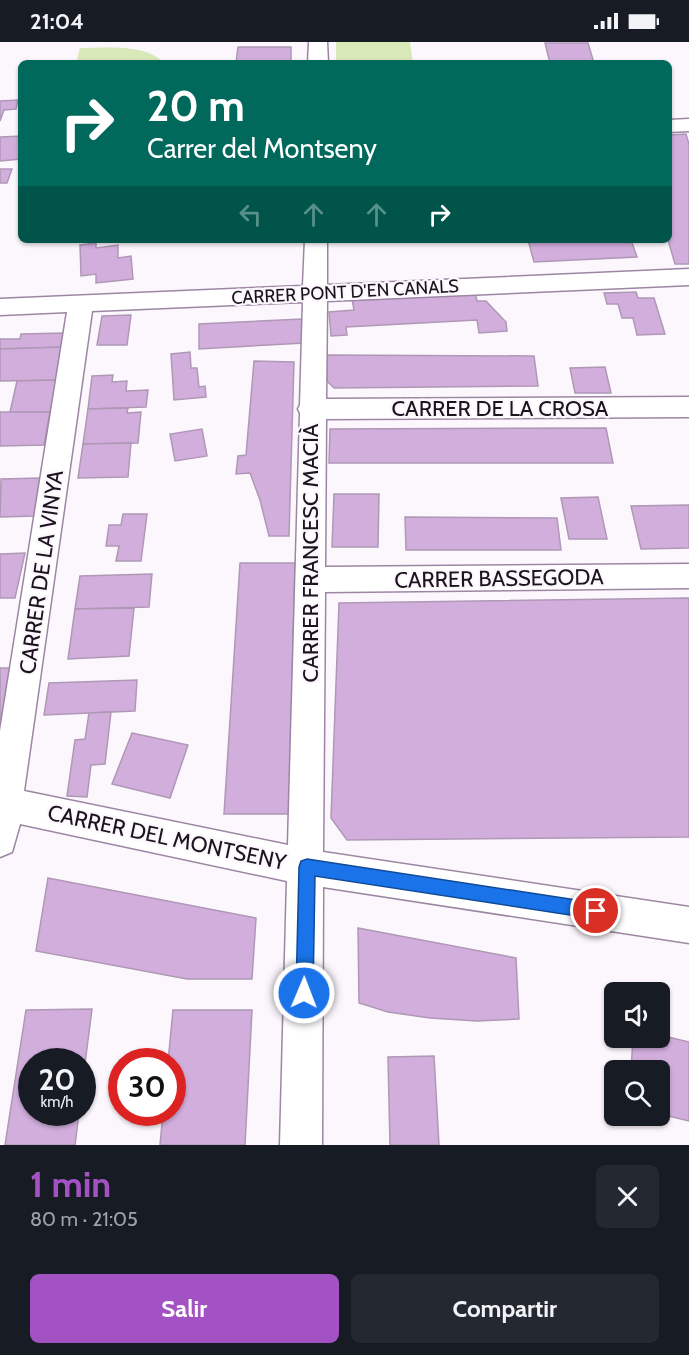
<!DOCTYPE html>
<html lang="es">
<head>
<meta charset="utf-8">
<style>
	body { margin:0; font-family:Cabin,sans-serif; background:#242831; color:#f1f3f6; height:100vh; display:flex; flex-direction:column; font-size:22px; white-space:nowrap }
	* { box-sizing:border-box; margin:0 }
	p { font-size:20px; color:#9ea1a6 }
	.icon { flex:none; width:33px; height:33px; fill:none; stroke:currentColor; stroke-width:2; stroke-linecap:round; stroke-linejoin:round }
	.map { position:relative; height:1103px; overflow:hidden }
	.details { display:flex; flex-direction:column; background:#171b24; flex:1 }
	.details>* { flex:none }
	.guide { position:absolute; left:18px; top:18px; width:654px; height:183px; border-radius:9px; box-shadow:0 2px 4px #0004; background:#00695c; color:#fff; overflow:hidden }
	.fabs { position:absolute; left:604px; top:940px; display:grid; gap:12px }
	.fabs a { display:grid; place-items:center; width:66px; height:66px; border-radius:9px; background:#171b24; box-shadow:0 2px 4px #0004; font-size:30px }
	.speed { position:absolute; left:18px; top:1006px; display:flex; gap:12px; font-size:30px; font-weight:700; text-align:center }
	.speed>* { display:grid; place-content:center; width:78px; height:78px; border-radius:50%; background:#171b24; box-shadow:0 2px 4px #0004; line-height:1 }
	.speed small { font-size:15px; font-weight:400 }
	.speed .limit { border:9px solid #d22; background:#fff; color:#111 }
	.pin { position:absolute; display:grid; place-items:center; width:51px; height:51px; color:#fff; margin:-26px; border:3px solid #fff; border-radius:50%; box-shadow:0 2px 6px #0007 }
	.me { position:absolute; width:66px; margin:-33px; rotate:1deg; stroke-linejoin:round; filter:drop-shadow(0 0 4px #0008) }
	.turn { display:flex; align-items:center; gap:21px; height:126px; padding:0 30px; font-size:27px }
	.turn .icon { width:78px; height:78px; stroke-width:2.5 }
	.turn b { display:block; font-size:42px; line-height:51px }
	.lanes { display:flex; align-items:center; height:57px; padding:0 30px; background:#0003; justify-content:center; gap:30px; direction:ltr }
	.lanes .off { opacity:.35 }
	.round { display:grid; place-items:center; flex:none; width:63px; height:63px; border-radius:9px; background:#242831 }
	.overview { display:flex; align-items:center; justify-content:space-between; height:102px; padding:0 30px }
	h1 { font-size:36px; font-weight:800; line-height:45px; color:#a252c2 }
	.button { display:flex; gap:12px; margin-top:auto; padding:12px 30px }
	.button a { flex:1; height:69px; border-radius:9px; background:#a252c2; color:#fff; font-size:24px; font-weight:800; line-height:69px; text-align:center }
	.button a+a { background:#242831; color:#f1f3f6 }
	.status { display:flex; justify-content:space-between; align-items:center; height:42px; padding:0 30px; background:#171b24; direction:ltr }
	.status svg { height:16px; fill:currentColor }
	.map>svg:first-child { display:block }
</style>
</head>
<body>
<div class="status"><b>21:04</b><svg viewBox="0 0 49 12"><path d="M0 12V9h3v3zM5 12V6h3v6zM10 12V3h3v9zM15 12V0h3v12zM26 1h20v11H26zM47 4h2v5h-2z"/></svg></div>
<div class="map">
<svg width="689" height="1103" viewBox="0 0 689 1103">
	<rect width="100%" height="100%" fill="#fcf7fd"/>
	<g fill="#d9e8b8">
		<path d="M336,0H410L413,21H336Z"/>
		<path d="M80,6C105,6 146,1 164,21H76Z"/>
	</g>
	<g fill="#d2aedd" stroke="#af98b6" stroke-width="1.5">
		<path d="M545,1H588L594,21H550Z"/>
		<path d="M238,5H291V21H236Z"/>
		<path d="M18,58L16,67L4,68L0,79V59Z"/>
		<path d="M686,92L689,102V222H675L668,198L669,93Z"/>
		<path d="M21,94V117L0,119V95Z"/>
		<path d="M0,127H12L7,141H0Z"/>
		<path d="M528,198H631L637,215L534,220Z"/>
		<path d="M96,201V206L118,203V216L131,214L133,237L96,241V232L81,234L80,203Z"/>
		<path d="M475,250L477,259H486L506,280L507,289L479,291L477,278L346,285L347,293L331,294L329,270L354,268L352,257Z"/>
		<path d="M636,250L638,256H654L665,292L637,293L633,276H622L618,262H607L604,251Z"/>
		<path d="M131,273L127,303H97L102,274Z"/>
		<path d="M302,277L304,301L199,307V282Z"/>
		<path d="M65,291L63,305L0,307V297H20L21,292Z"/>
		<path d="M63,305L57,338L0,339V307Z"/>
		<path d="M190,310L191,326H197L199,345L205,344L206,355L174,358L171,312Z"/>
		<path d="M327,313L534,314L538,344L334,346L327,339Z"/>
		<path d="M254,319L294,320L289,494H269L260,458L250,431L236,432L238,414L246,413Z"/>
		<path d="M605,325L611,351H575L570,326Z"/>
		<path d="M113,333L112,340L127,339L126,349L148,348L146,365L88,367L92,334Z"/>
		<path d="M57,338L50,370H10L17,339Z"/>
		<path d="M128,366L127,371L141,370L138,401L83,402L88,367Z"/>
		<path d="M0,370H50L44,403L0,404Z"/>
		<path d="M606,386L613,421H329L330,387Z"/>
		<path d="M202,387L207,414L175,419L170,392Z"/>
		<path d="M131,401L128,435L78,436L83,402Z"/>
		<path d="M40,436L34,474L0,475L1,437Z"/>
		<path d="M334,452H379L378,505H332Z"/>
		<path d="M598,455L607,497H569L561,456Z"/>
		<path d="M689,463V506L641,507L631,464Z"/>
		<path d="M123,472H147L141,519H116L119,504H106L109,483H121Z"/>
		<path d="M405,475L557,476L561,508H406Z"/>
		<path d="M25,511L15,556H0V512Z"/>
		<path d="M240,521H295L289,772H224Z"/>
		<path d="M152,532L149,565L75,567L80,534Z"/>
		<path d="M689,556V795L347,798L331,776L339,561Z"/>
		<path d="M134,566L129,614L68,617L75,567Z"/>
		<path d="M0,626H10L0,686Z"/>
		<path d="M137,638L135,669L44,673L49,641Z"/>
		<path d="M111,670L105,722L91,723L87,755L67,754L75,698L85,697L89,671Z"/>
		<path d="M132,691L188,703L170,756L112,742Z"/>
		<path d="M48,836L256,876L252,937H187L36,909Z"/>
		<path d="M358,886L516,916L519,977L477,979L430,976L388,970L359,961Z"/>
		<path d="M92,967L82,1045V1020H32V1071H79L75,1103H5L26,968Z"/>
		<path d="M173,968H252L245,1103H160L163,1071H172V1020H168Z"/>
		<path d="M668,995L689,1000V1079L660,1072V1029H631L633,996L667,1004Z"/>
		<path d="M434,1014L439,1103H390L388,1015Z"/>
	</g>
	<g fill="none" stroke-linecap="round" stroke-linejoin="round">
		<defs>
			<g id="minor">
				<path d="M309,0H327L328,21H308Z"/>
				<path d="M689,77V89L669,90V78Z"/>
				<path d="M305,198H327V243L689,227V243L327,259L326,357L689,355V375L326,377L325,525L689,522V546L325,550L323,810L689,865V901L323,845L322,1103H280L287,839L20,782L12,810L0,815V689L67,270L0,273V257L303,244ZM303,260L300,363L298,367L300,371L288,803L24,749L92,269Z"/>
			</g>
		</defs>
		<use href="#minor" stroke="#9d86a3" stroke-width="3"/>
		<use href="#minor" fill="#fff" fill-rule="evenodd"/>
	</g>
	<path fill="#1a73e8" stroke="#114b97" stroke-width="1.5" d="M307,817L596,861L602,863L604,869L602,875L596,877L315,834L313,951L310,958L304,960L298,958L296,951L299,825L301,819Z"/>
	<g text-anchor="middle" stroke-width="4.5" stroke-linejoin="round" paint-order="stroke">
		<g font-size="18" fill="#1b131d" stroke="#fcf7fd">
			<text transform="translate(345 250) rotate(-3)" y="6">CARRER PONT D'EN CANALS</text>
		</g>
		<g font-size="22" fill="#1b131d" stroke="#fcf7fd">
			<text x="500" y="374">CARRER DE LA CROSA</text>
			<text transform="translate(310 511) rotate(-90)" y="8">CARRER FRANCESC MACIÀ</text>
			<text transform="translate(41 530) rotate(-82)" y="8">CARRER DE LA VINYA</text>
			<text transform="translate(499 536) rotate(-1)" y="8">CARRER BASSEGODA</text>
			<text transform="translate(167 795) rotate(12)" y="8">CARRER DEL MONTSENY</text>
		</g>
	</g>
</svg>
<div class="fabs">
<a><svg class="icon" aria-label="sound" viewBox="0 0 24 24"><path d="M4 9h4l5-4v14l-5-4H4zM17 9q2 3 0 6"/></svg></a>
<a><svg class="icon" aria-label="search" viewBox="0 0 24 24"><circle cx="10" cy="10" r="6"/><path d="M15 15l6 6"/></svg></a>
</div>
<div class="speed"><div>20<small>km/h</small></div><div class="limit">30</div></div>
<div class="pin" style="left:596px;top:869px;background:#d93025"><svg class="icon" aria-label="arrive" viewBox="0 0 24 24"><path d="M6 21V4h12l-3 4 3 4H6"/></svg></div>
<svg class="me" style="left:304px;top:951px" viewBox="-20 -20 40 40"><circle r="17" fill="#1a73e8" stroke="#fff" stroke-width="3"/><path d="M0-11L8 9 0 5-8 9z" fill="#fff"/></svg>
<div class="guide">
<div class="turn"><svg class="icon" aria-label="right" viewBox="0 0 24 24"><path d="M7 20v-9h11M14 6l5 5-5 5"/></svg><div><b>20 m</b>Carrer del Montseny</div></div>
<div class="lanes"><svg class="icon off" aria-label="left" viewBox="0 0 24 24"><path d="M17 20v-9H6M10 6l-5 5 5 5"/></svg><svg class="icon off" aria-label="ahead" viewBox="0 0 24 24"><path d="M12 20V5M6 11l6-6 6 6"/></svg><svg class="icon off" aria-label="ahead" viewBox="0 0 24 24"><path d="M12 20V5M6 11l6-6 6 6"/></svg><svg class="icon" aria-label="right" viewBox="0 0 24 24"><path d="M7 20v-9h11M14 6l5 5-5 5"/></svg></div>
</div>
</div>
<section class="details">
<div class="overview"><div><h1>1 min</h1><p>80 m · 21:05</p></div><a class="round"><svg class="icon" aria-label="close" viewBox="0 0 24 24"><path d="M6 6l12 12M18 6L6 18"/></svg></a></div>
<div class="button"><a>Salir</a><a>Compartir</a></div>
</section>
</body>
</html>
